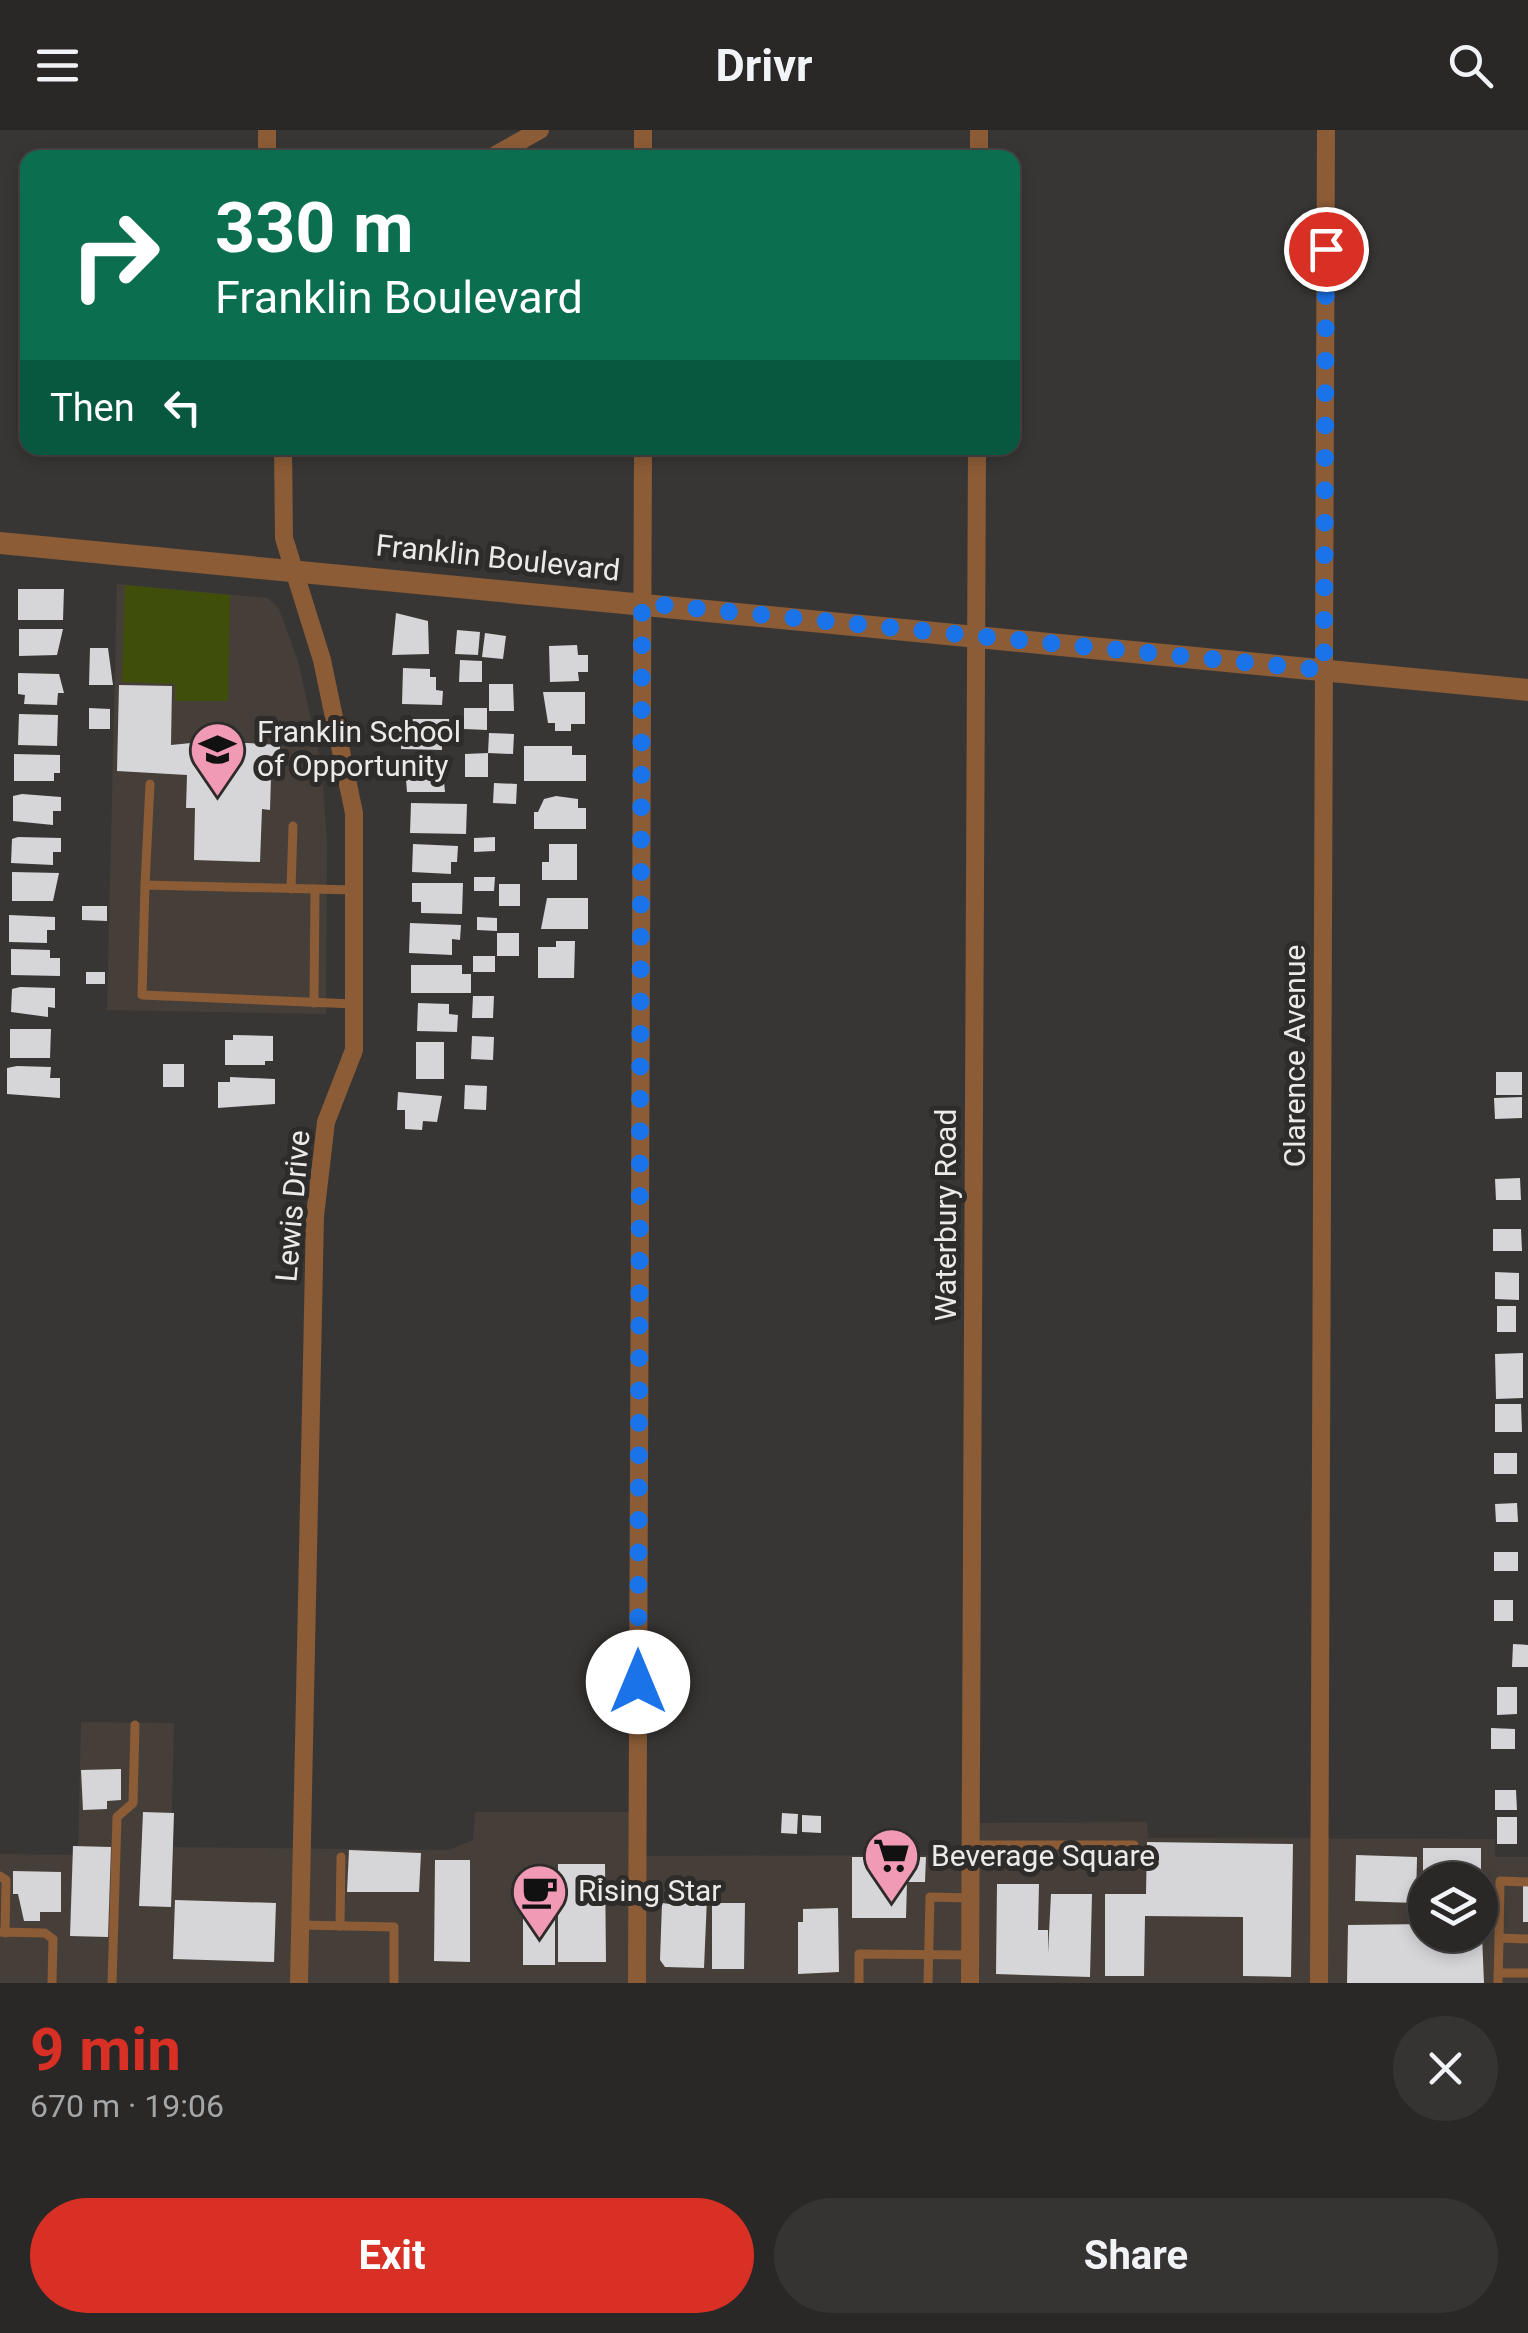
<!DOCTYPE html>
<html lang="en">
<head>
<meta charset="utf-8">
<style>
	body { margin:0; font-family:Roboto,sans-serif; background:#363433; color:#f1f3f6; height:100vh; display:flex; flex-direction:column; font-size:38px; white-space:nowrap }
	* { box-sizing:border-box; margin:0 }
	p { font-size:32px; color:#a5a6a7 }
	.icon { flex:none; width:55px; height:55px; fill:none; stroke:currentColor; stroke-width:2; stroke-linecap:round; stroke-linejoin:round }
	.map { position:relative; height:1853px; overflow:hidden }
	.drawer { display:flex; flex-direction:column; background:#2a2827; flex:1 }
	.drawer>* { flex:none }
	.top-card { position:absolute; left:20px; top:20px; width:1000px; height:305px; border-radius:20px; box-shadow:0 5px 15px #0003,0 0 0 2px #464444; background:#0b6e4f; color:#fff; overflow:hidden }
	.controls { position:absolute; left:1408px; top:1732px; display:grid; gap:20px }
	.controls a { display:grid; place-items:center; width:90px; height:90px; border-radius:50%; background:#2a2827; box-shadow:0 5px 15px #0003,0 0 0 2px #464444; font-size:50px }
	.pin { position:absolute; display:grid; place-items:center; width:85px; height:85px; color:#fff; margin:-42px; border:5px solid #fff; border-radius:50%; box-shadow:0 2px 10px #0007 }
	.me { position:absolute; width:110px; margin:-55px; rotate:0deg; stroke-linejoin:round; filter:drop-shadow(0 0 8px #0008) }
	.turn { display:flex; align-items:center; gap:35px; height:210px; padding:0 30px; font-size:45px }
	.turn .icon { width:130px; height:130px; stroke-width:2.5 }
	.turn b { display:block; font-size:70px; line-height:85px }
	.then { display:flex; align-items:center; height:95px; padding:0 30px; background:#0003; gap:20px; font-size:38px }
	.round { display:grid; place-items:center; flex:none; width:105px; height:105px; border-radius:52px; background:#363433 }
	.headline { display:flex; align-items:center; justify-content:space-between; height:170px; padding:0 30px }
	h1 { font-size:60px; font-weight:700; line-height:75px; color:#d93025 }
	.primary-button { display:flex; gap:20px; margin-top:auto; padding:20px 30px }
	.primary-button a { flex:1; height:115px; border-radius:60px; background:#d93025; color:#fff; font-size:40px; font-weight:700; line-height:115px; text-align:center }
	.primary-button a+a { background:#363433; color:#f1f3f6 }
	header { display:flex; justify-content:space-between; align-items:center; height:130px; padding:0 30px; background:#2a2827; font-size:45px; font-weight:700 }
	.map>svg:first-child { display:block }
</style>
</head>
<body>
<header><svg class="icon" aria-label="menu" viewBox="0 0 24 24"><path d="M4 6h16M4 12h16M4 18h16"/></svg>Drivr<svg class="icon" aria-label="search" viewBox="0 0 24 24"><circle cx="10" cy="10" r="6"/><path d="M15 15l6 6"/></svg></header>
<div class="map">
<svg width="1528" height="1853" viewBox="0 0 1528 1853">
	<rect width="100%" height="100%" fill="#383634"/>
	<g fill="#463f39" fill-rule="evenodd">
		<path d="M117,454L268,468L279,479L298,531L322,638L327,714L326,884L107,880Z"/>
		<path d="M81,1592L174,1593L171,1717L449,1720L473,1710L475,1682H643V1726L964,1725L965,1693L1147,1692L1148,1708L1495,1709V1727H1528V1853H0V1724L78,1725ZM1425,1750H1480V1805H1425Z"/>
	</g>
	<path fill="#3f4f0a" d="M125,455L230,465L228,571H175V554L122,552Z"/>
	<g fill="#d6d5d8">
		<path d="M18,459H64L63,490H18Z"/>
		<path d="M396,483L428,491L429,524L392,525Z"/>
		<path d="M19,499H63L57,525L19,526Z"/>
		<path d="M457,500L480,502L478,525L455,524Z"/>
		<path d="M485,503L506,506L503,529L482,527Z"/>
		<path d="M577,515L578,525H588V542H578L579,551L550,552L549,516Z"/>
		<path d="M90,518H108L113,555H89Z"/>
		<path d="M460,530L482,531V552H459Z"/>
		<path d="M403,538L430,539V547H436V560L443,561L442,575L402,574Z"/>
		<path d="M18,543L59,544L64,563H58L57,575L24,574L25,565L18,564Z"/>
		<path d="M489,554H513L514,581H489Z"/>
		<path d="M119,555L172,556L171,615L211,611L280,615L279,647H271L270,680L262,679L260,732L194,730L195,678H186L187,645L117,641Z"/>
		<path d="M543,562H585V594H571V601H555V593H548Z"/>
		<path d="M89,578L110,579V599H89Z"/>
		<path d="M464,578H487V600L464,599Z"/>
		<path d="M19,584L58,585L57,616L18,615Z"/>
		<path d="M402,589H449V606H442V620L401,619Z"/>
		<path d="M489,603L514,604L513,624L488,623Z"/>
		<path d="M524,616H572V625H586V651H524Z"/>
		<path d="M488,623V647H465V624Z"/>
		<path d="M14,624L60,625V643H54V651H14Z"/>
		<path d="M442,631L445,662H407L405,637Z"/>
		<path d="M494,653L517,654L516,674L493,673Z"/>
		<path d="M22,664L61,667V681H53V695L13,691V666Z"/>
		<path d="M556,666L578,669V678H586V699H534V682H538L544,669Z"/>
		<path d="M411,673L467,674L466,704L410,703Z"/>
		<path d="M18,707L61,708V722H53V735L11,733L12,709Z"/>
		<path d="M495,707V721L474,722V708Z"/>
		<path d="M413,714L458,716L457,732H451V744L412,742Z"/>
		<path d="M549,714H577V750H542V732H549Z"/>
		<path d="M12,742L59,743L53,771H12Z"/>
		<path d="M474,747H495L494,761H474Z"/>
		<path d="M412,753H463L462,784L421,783V772H412Z"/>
		<rect x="499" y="754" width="21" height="22"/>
		<path d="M547,768H588V799H541Z"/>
		<path d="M82,776H107V791L82,790Z"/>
		<path d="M9,785L55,787V800H47V813L9,812Z"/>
		<path d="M477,787L497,788V801L477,800Z"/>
		<path d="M410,793L461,795L460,810L452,809V825L409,823Z"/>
		<rect x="497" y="803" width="22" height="23"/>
		<path d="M556,811H575L574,848H538V817H556Z"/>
		<path d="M11,819L50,820V828H60V846L11,845Z"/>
		<rect x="473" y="826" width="22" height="16"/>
		<path d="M411,835H462V844H471V863H411Z"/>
		<rect x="86" y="842" width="19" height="12"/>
		<path d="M20,857L55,858V878L48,877V887L11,882L12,859Z"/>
		<path d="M473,866H494L493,888H472Z"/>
		<path d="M418,873L449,874V884L458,885L457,902L417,901Z"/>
		<path d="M10,899H51L50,928H10Z"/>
		<path d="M233,905L273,906V931H265V935H225V910H233Z"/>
		<path d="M472,906L494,907L493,930L471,929Z"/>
		<rect x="416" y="912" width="28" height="37"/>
		<rect x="163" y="934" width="21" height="23"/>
		<path d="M17,936L51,937L50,948H60V968L7,964V938Z"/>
		<rect x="1496" y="942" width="26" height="23"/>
		<path d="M230,947L275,949V974L218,978V952H230Z"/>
		<path d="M465,955L487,956L486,980L464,979Z"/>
		<path d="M398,962L442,966L437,992L423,991L422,1000L405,999V980H397Z"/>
		<path d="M1522,967V988L1495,989L1494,968Z"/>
		<path d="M1520,1048L1521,1070H1496L1495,1049Z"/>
		<path d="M1493,1099H1521L1522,1121H1493Z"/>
		<path d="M1495,1142L1519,1143V1170L1495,1169Z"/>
		<rect x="1497" y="1176" width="19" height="26"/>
		<path d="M1523,1223V1268L1496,1269L1495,1224Z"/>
		<path d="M1495,1274H1521L1522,1302H1495Z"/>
		<rect x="1494" y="1323" width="23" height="21"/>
		<path d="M1517,1373L1518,1392H1496L1495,1374Z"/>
		<rect x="1494" y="1422" width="24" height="19"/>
		<rect x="1494" y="1470" width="19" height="21"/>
		<path d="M1513,1514L1528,1515V1537H1512Z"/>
		<path d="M1497,1557H1517V1584L1497,1585Z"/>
		<path d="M1491,1598L1515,1599V1619H1491Z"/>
		<path d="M121,1639V1670L107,1671V1679L83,1680L81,1640Z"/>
		<path d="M1495,1660H1516L1517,1680H1495Z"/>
		<path d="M143,1682L174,1683L171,1777L139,1776Z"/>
		<path d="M782,1683L798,1684L797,1704L781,1703Z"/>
		<path d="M802,1685L821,1686V1703L802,1702Z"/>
		<rect x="1497" y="1687" width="20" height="27"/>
		<path d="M1147,1712L1293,1714L1291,1847L1243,1846V1787L1145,1786L1144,1846H1105V1764H1146Z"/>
		<path d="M73,1716L111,1717L108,1807L70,1806Z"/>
		<rect x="1423" y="1718" width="58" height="32"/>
		<path d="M349,1720L421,1723L419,1762H347Z"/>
		<path d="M1356,1725L1417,1727L1416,1773L1355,1771Z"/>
		<path d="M852,1727H926L925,1752H907L906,1788H852Z"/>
		<path d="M435,1730H470V1832L434,1831Z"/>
		<path d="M558,1734H605L606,1832H558Z"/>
		<path d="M13,1741L61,1742V1782H40V1791H24L18,1764H13Z"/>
		<path d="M997,1754H1039L1038,1800H1048V1823L1051,1764H1092L1090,1847L996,1844Z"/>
		<rect x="1523" y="1756" width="5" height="36"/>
		<path d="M671,1766L707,1768L704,1838L665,1837L660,1830L662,1773L670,1774Z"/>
		<path d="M175,1770L276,1773L274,1832L173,1829Z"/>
		<path d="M712,1773H745L744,1839H712Z"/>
		<path d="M838,1778L839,1842L798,1844V1792H803V1779Z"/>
		<rect x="523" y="1786" width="32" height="49"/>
		<path d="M1425,1794V1805H1482L1484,1853H1347L1348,1795Z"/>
	</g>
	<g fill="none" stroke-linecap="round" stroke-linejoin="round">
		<g stroke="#8b5c36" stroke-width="9">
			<path d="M145,755L150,654"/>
			<path d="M291,759L293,696"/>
			<path d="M314,873L315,759"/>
			<path d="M354,874L142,865L145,755L354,760"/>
			<path d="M971,1715H1134"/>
			<path d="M0,1746L6,1750L5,1803"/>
			<path d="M300,1795L394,1797V1853"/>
			<path d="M340,1796L341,1727"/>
			<path d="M0,1802L45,1803L53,1809L52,1853"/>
			<path d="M1499,1808L1500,1751L1528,1752"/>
			<path d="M1498,1843H1528"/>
			<path d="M112,1853L117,1687L133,1673L135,1595"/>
			<path d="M859,1853V1824L970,1825"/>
			<path d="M928,1853L930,1767L971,1768"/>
			<path d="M1498,1853L1499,1808L1528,1809"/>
		</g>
		<g stroke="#8b5c36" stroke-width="18">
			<path d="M643,0V28"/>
			<path d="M267,28V0"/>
			<path d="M490,28L540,0"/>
			<path d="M979,28V0"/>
			<path d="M283,318L284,408L322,530L354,683V920L326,992L315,1086L299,1853"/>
			<path d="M637,1853L643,318"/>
			<path d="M970,1853L977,318"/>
			<path d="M1319,1853L1326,0"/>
		</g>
		<path stroke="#8b5c36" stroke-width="22" d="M0,413L1528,560"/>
	</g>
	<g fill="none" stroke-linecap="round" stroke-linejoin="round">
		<path stroke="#1a73e8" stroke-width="18" stroke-dasharray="0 32.4" d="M638,1552L642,473L1324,540L1326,119"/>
	</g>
	<defs>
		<symbol id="school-pin" viewBox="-11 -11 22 30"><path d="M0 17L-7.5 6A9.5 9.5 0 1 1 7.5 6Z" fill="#f09ab6" stroke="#2e2c2a"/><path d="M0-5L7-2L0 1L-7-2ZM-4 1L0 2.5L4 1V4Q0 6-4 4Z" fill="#111"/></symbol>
		<symbol id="supermarket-pin" viewBox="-11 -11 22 30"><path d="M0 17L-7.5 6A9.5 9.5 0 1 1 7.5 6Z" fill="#f09ab6" stroke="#2e2c2a"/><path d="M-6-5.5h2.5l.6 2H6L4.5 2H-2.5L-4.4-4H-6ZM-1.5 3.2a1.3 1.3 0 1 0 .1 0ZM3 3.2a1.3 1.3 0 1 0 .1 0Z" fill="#111"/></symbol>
		<symbol id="cafe-pin" viewBox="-11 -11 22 30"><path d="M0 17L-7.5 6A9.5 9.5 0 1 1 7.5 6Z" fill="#f09ab6" stroke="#2e2c2a"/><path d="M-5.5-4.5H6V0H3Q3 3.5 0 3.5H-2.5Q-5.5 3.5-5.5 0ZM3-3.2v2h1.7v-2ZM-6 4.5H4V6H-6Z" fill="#111"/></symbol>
	</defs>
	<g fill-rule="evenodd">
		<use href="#school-pin" x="186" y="588" width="63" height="86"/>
		<use href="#supermarket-pin" x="860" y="1694" width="63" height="86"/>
		<use href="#cafe-pin" x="508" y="1730" width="63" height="86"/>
	</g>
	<g text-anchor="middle" stroke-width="10" stroke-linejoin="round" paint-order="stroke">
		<g font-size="30" fill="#ebeae8" stroke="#2e2c2a">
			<text transform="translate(498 428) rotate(6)" y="10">Franklin Boulevard</text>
			<text transform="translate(1295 926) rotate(-90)" y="10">Clarence Avenue</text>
			<text transform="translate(293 1076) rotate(-85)" y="10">Lewis Drive</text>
			<text transform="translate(946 1085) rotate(-90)" y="10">Waterbury Road</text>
		</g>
		<g font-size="30" fill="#ebeae8" stroke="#2e2c2a" text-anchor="start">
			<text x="257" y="612">Franklin School<tspan x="257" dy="34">of Opportunity</tspan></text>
			<text x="931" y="1736">Beverage Square</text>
			<text x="578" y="1771">Rising Star</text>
		</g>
	</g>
</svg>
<div class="controls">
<a><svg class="icon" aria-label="layers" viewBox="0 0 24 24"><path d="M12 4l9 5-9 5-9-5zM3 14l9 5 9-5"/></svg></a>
</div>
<div class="pin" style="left:1326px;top:119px;background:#d93025"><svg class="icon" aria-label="arrive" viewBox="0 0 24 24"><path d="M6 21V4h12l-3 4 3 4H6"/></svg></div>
<svg class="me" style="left:638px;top:1552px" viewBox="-20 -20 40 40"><circle r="19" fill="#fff"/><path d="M0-13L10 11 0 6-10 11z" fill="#1a73e8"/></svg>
<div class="top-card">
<div class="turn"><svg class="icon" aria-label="right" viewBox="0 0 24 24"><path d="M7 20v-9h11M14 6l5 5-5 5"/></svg><div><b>330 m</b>Franklin Boulevard</div></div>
<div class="then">Then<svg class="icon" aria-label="left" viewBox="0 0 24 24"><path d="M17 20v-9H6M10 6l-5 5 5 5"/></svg></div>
</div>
</div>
<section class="drawer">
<div class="headline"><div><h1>9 min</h1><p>670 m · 19:06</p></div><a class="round"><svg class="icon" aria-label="close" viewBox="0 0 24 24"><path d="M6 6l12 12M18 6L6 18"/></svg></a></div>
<div class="primary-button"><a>Exit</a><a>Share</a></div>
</section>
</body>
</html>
